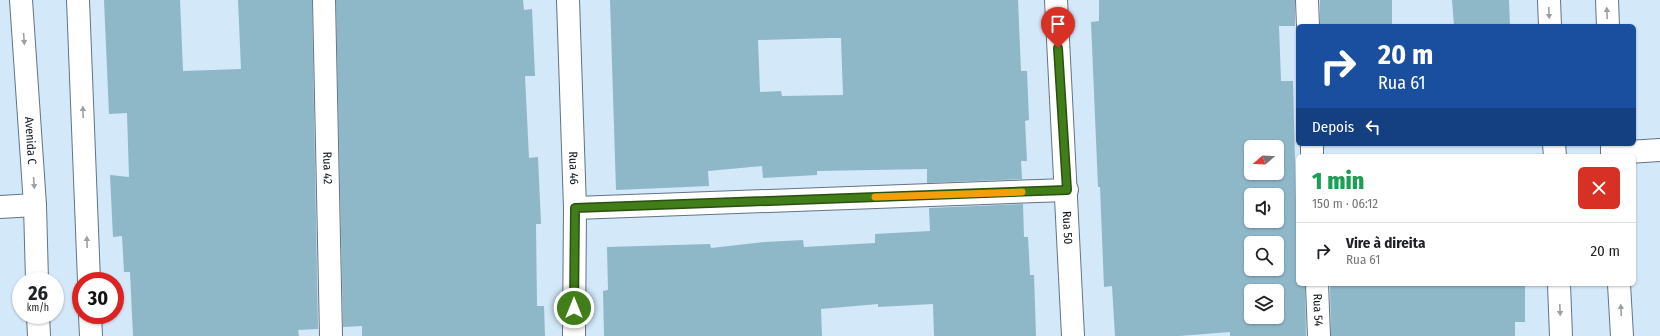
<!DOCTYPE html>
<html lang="pt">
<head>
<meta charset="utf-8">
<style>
	body { margin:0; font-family:"Fira Sans Condensed",sans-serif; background:#f6f6f6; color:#202124; height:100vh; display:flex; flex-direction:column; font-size:15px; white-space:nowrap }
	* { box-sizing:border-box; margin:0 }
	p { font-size:13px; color:#757577 }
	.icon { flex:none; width:22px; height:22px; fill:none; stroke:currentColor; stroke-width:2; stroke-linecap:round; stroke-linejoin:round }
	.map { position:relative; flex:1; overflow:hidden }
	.details { position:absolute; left:1296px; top:154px; width:340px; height:132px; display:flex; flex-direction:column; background:#fff; border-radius:6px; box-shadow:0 1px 3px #0004 }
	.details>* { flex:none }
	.guide { position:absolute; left:1296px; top:24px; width:340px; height:122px; border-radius:6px; box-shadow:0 1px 3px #0004; background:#1a4fa0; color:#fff; overflow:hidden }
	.needle { width:26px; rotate:251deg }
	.fabs { position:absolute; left:1244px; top:140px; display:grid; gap:8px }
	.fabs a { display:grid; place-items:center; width:40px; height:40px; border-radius:6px; background:#fff; box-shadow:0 1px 3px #0004; font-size:20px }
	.speed { position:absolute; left:12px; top:272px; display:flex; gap:8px; font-size:20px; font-weight:700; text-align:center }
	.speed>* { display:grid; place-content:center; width:52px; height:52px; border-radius:50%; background:#fff; box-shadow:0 1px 3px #0004; line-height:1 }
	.speed small { font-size:10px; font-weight:400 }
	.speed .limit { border:6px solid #d22; background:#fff; color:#111 }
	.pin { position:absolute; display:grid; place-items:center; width:34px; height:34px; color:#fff; margin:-41px -17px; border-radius:50% 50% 50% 0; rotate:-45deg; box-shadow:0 0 4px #0007 }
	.pin .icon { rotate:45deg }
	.me { position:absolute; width:44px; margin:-22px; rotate:0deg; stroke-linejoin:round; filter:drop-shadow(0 0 3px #0008) }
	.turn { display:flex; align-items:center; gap:14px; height:84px; padding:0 16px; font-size:18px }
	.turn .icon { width:52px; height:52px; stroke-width:2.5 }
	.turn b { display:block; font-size:28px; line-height:34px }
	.then { display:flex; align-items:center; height:38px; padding:0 16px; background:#0003; gap:8px; font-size:15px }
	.round { display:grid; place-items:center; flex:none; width:42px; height:42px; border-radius:6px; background:#f6f6f6 }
	.overview { display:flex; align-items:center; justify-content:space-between; height:68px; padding:0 16px }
	h1 { font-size:24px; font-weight:800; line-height:30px; color:#1e9e55 }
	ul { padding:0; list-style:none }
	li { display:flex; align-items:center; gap:12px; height:56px; padding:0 16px; border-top:1px solid #e0e0e0 }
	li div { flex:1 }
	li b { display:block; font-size:15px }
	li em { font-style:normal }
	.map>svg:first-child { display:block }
</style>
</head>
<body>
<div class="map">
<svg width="1660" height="336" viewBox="0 0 1660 336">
	<rect width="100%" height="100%" fill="#d3e8f9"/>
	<g fill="#8eb7c7" fill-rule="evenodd">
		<path d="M104,0H180L183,71L241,69L238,0H312L318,329L298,330L299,336H133L130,272H124L122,236L113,237L110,175L129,177L127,113L109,114Z"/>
		<path d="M336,0H523L524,10L532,9L535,76H525L529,158L538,157L541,224H536L537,306H544L545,336H362V326L343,327Z"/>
		<path d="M610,0H1018L1021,71H1027L1029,120L1025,121L1027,161H1021L1022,179L927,183V169L817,171V175L763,178L762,166L708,171L709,186L616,190ZM829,38H841L843,95L782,96L781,91L760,92L758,40Z"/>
		<path d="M1099,0H1295V26H1279L1281,81H1293L1298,284H1305L1306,336H1230V332L1179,336H1115L1112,286L1104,287L1100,187H1098L1091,22L1099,21ZM1251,147H1277V173H1251ZM1251,195H1277V221H1251ZM1251,243H1277V269H1251ZM1251,291H1277V317H1251Z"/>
		<rect x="1320" y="0" width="72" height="26"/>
		<path d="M1452,0H1509L1510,26H1454Z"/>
		<path d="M1023,204L1024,237H1028L1030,275H1034L1036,336H934L933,304L878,307V304L821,309L822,336H604L603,291L608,290L607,247L710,244L711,248L765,242L803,240L804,247L875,243V234L930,231L929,208Z"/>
		<path d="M1330,284H1525V322H1515V336H1331Z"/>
	</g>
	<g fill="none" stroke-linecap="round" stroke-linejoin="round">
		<defs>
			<g id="minor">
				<path id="s1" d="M324,0L331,336"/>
				<path id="s2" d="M568,0L575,208L574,336"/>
				<path id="s3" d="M1056,0L1073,336"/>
				<path d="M1307,0L1308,26"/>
				<path d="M1312,144V156"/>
				<path d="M1612,153L1660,150"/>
				<path d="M0,207L35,205"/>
				<path d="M575,208L1067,190"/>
				<path id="s4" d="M1317,284L1319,336"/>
			</g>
			<g id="tertiary">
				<path id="s5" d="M21,0L35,205L37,281"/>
				<path d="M78,0L89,281"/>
				<path d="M38,315L39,336"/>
				<path d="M90,315L91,336"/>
			</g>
			<g id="secondary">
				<path d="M1549,0L1550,26"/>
				<path d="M1607,0L1608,26"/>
				<path d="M1554,144L1555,156"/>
				<path d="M1612,144V156"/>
				<path d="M1559,284L1561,336"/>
				<path d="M1619,284L1622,336"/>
			</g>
		</defs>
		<use href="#minor" stroke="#627483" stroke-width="24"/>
		<use href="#tertiary" stroke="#627483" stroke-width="24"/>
		<use href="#secondary" stroke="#627483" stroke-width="24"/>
		<use href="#minor" stroke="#fff" stroke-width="22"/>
		<use href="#tertiary" stroke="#fff" stroke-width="22"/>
		<use href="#secondary" stroke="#fff" stroke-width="22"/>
	</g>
	<defs><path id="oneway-solid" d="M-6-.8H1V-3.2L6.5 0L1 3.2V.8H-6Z"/></defs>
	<g fill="#9da0a3">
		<use href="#oneway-solid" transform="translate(1549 13) rotate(88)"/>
		<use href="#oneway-solid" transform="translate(1607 13) rotate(-92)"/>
		<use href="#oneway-solid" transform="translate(24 39) rotate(86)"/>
		<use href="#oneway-solid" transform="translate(83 112) rotate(-92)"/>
		<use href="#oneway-solid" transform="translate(34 183) rotate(86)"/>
		<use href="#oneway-solid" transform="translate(87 242) rotate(-92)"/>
		<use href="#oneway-solid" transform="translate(1560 310) rotate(88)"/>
		<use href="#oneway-solid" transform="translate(1621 310) rotate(-93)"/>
	</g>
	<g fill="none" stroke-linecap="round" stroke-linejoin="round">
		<defs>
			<path id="route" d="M574,308L575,208L1067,190L1058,48"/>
		</defs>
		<use href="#route" stroke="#2a5110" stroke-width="10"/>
		<use href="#route" stroke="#417d18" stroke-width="7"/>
		<path stroke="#f59e0b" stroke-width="7" d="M875,197L1022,192"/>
	</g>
	<g text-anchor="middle" stroke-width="4" stroke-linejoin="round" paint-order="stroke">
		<g font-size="12" fill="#0b1218" stroke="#e7f4fe">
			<text dy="4" stroke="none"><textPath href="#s5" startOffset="141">Avenida C</textPath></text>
			<text dy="4" stroke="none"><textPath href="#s1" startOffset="168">Rua 42</textPath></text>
			<text dy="4" stroke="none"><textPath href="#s2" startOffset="168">Rua 46</textPath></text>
			<text dy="4" stroke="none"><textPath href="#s3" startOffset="228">Rua 50</textPath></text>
			<text dy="4" stroke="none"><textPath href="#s4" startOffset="26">Rua 54</textPath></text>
		</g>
	</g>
</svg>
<div class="fabs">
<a><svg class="needle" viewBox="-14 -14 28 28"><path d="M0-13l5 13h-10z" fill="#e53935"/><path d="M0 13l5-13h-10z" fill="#757577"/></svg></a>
<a><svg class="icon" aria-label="sound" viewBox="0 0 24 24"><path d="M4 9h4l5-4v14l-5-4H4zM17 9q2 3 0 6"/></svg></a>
<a><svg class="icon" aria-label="search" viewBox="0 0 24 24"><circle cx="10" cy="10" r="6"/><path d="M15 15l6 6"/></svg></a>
<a><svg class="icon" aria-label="layers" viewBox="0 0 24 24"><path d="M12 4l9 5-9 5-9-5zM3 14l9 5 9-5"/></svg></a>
</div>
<div class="speed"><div>26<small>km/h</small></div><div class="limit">30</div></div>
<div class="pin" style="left:1058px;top:48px;background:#d93025"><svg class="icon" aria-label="arrive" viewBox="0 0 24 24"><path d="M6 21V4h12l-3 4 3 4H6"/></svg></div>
<svg class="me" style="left:574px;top:308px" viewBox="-20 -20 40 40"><circle r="17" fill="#417d18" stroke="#fff" stroke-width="3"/><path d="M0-11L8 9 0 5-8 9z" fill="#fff"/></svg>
<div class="guide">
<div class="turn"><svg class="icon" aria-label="right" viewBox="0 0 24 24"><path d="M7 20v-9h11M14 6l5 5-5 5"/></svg><div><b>20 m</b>Rua 61</div></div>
<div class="then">Depois<svg class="icon" aria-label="left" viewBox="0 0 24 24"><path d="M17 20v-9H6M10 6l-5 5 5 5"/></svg></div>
</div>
<section class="details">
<div class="overview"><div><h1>1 min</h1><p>150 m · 06:12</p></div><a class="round" style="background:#d93025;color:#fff"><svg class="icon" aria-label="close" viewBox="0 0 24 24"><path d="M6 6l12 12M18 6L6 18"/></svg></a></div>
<ul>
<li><svg class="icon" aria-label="right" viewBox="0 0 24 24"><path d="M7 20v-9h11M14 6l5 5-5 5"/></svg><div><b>Vire à direita</b><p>Rua 61</p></div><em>20 m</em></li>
</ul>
</section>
</div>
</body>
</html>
